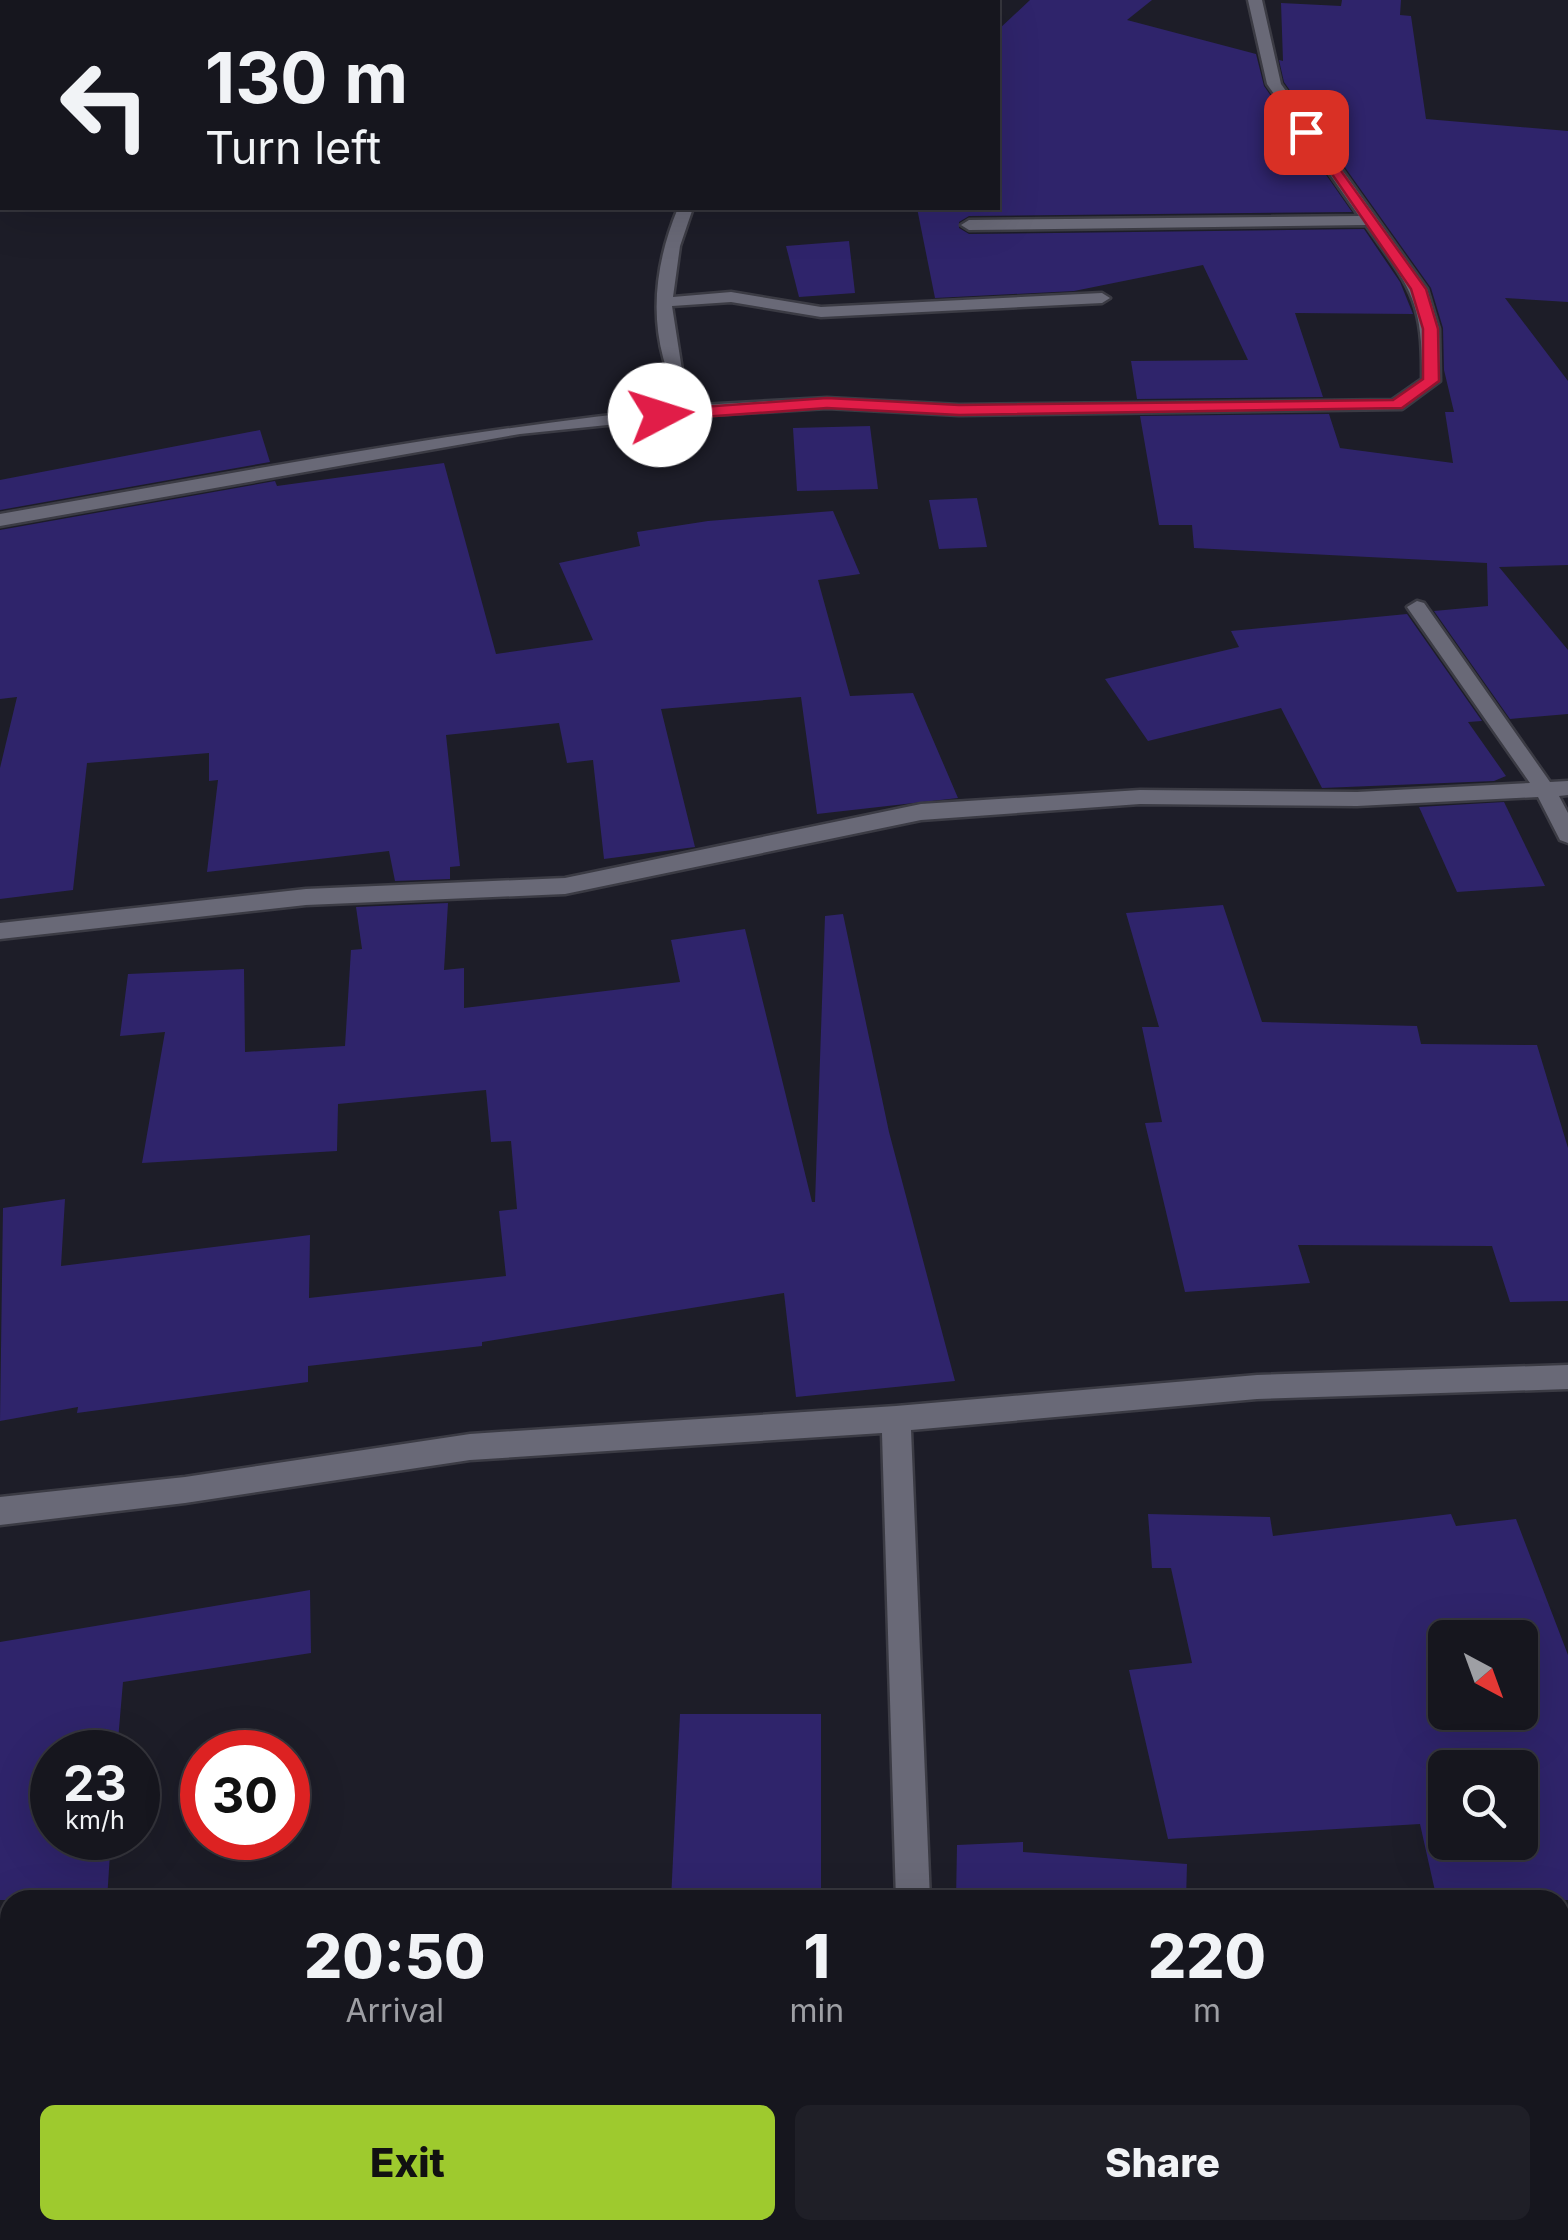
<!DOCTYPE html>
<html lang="en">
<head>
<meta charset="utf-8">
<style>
	body { margin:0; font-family:Inter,sans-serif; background:#1f1f27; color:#f1f3f6; height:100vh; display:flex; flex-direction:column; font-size:38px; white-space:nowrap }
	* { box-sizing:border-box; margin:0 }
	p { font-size:32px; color:#9e9fa4 }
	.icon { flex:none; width:55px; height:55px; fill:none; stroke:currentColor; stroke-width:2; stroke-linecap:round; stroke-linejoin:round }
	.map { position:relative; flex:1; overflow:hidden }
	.sheet { position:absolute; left:0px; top:1890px; width:1570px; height:350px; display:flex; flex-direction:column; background:#16161e; border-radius:30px 30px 0 0; box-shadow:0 10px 40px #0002,0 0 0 2px #35353c }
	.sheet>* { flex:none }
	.top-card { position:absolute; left:0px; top:0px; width:1000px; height:210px; box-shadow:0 10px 40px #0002,0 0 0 2px #35353c; background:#16161e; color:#f1f3f6; overflow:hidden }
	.needle { width:65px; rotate:139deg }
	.fabs { position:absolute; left:1428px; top:1620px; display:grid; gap:20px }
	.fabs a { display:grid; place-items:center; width:110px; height:110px; border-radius:15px; background:#16161e; box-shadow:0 10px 40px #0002,0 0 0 2px #35353c; font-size:50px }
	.speed { position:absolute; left:30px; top:1730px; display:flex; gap:20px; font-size:50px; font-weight:700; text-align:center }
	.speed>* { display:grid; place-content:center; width:130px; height:130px; border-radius:50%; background:#16161e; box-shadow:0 10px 40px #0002,0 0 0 2px #35353c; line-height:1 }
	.speed small { font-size:25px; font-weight:400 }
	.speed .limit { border:15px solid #d22; background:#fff; color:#111 }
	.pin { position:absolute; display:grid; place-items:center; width:85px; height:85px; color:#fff; margin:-42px; border-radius:20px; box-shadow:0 5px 15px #0006 }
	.me { position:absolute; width:110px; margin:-55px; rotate:85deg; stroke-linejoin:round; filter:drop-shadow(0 0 8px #0008) }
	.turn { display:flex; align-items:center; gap:35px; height:210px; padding:0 40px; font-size:45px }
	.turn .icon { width:130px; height:130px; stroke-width:2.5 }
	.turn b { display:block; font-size:70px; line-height:85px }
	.eta { display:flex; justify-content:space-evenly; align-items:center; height:170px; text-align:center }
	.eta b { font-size:60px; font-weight:800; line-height:70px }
	.primary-button { display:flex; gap:20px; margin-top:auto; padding:20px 40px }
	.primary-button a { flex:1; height:115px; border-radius:15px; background:#9eca2e; color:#111; font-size:40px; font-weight:800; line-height:115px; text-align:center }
	.primary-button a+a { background:#1f1f27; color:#f1f3f6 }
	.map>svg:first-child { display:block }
</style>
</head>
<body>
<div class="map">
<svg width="1568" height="2240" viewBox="0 0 1568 2240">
	<rect width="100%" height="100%" fill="#1d1d28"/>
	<g fill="#2f246b" fill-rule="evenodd">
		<path d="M1030,0H1152L1127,20L1256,54L1264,86L1352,212L969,216L959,222V228L969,234L1364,229L1400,282L1413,314L1295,313L1323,397L1137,399L1131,361L1248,360L1203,265L1074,291L935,298L917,208H998V30Z"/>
		<path d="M1342,0H1401L1400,15L1411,16L1426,119L1568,131V302L1505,298L1568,381V565L1499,567L1568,650V714L1510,719L1434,611L1488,606L1487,563L1194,548L1192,525H1159L1140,416L1329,414L1340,448L1453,463L1445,412H1454L1444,370L1443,328L1431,288L1284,82L1279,60L1283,61L1281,3L1341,6Z"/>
		<path d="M849,241L855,293L799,297L786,246Z"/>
		<path d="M870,426L878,489L797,491L793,428Z"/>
		<path d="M260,430L270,462L0,510V480Z"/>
		<path d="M444,463L496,654L593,640L559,563L640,546L637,532L708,521L833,511L860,574L818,580L850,696L913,693L958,798L817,814L801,697L661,709L695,847L604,859L593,760L567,763L559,723L446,735L460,866L450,867V879L395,881L389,851L207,872L218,780L209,781V753L87,763L73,890L0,899V768L17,697L0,699V530L275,481L277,486Z"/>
		<path d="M977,498L987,547L939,549L929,500Z"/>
		<path d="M1407,614L1482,721L1468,722L1506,776L1494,781L1322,788L1281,708L1148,741L1105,679L1239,647L1231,631Z"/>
		<path d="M1504,802L1545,886L1457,892L1419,807Z"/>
		<path d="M448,903L444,970L464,968V1008L680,982L671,940L745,929L812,1202H815L825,916L843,914L889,1132L955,1381L796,1397L784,1293L482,1342V1346L308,1366V1382L77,1413L78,1407L0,1421L3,1208L65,1199L61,1266L310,1235L309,1298L506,1276L499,1211L517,1209L511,1141L491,1142L486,1090L338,1104L337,1151L142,1163L165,1032L120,1036L128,974L244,969L245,1052L345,1046L351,950L362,949L356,907Z"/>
		<path d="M1223,905L1262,1022L1417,1026L1421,1044L1537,1045L1568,1148V1301L1510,1302L1492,1246L1298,1245L1310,1283L1185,1292L1145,1123L1162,1122L1142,1027H1159L1126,913Z"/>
		<path d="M1148,1514L1270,1517L1273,1536L1451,1514L1456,1526L1516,1519L1568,1655V1900H1437L1420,1824L1168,1839L1129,1670L1192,1663L1171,1568H1152ZM1445,1638H1520V1712H1445ZM1445,1768H1520V1842H1445Z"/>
		<path d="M310,1590L311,1653L123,1682L117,1752H52V1838H111L107,1900H0V1642Z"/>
		<path d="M680,1714H821V1900H671Z"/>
		<path d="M1023,1842V1852L1187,1864L1186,1900H956L957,1845Z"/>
	</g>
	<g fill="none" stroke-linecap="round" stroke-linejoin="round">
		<defs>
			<g id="street">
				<path d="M1248,0H1262L1281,84L1427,289L1439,329L1440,381L1402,409L959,415L827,408L695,416L520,434L0,526V514C228,474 454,430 684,407C647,344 650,275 678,208H693L680,246L673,297L731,292L821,307L1102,293L1110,298L1102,303L821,317L731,302L672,306L682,370L701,405L827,398L959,405L1392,400L1422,379C1423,299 1410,288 1366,225L969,230L961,225L969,220L1359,216L1267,84Z"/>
				<path d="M1417,601L1424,603L1550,782L1568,781V795L1559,796L1568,813V843L1560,840L1538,797L1357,806L1140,804L921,820L565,894L306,905L0,939V923L306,889L565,878L921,804L1140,790L1357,792L1530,783L1407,607Z"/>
				<path d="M1568,1365V1389L1257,1399L911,1430L930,1900H896L882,1433L470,1460L185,1503L0,1525V1497L185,1477L470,1434L896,1406L1257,1375Z"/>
				<path d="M351,2230H460L456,2240H347Z"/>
				<path d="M932,2230H973L977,2240H936Z"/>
			</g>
		</defs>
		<use href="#street" stroke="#3b3b44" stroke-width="5"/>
		<use href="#street" fill="#696977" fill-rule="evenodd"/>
	</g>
	<path fill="#e11d48" stroke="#92132f" stroke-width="2.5" d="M1301,129H1311L1426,289L1438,329L1439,381L1402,408L959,415L827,408L660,420L652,415L660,410L827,398L959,405L1393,400L1423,379V329L1411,289Z"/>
</svg>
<div class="fabs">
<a><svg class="needle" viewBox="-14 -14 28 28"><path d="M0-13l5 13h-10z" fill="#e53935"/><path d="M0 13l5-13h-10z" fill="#9e9fa4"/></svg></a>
<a><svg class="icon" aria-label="search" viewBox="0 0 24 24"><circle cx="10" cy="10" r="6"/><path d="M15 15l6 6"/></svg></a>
</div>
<div class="speed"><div>23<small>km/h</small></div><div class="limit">30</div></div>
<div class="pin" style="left:1306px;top:132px;background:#d93025"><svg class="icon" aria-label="arrive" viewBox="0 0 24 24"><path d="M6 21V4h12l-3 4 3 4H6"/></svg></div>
<svg class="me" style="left:660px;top:415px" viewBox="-20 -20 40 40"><circle r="19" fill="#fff"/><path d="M0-13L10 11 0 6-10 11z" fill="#e11d48"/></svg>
<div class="top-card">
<div class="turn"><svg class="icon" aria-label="left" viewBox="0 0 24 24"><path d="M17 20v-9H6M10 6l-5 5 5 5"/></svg><div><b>130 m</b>Turn left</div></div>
</div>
<section class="sheet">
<div class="eta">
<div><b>20:50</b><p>Arrival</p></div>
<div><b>1</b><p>min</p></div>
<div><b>220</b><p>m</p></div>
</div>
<div class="primary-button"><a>Exit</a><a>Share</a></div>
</section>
</div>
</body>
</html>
